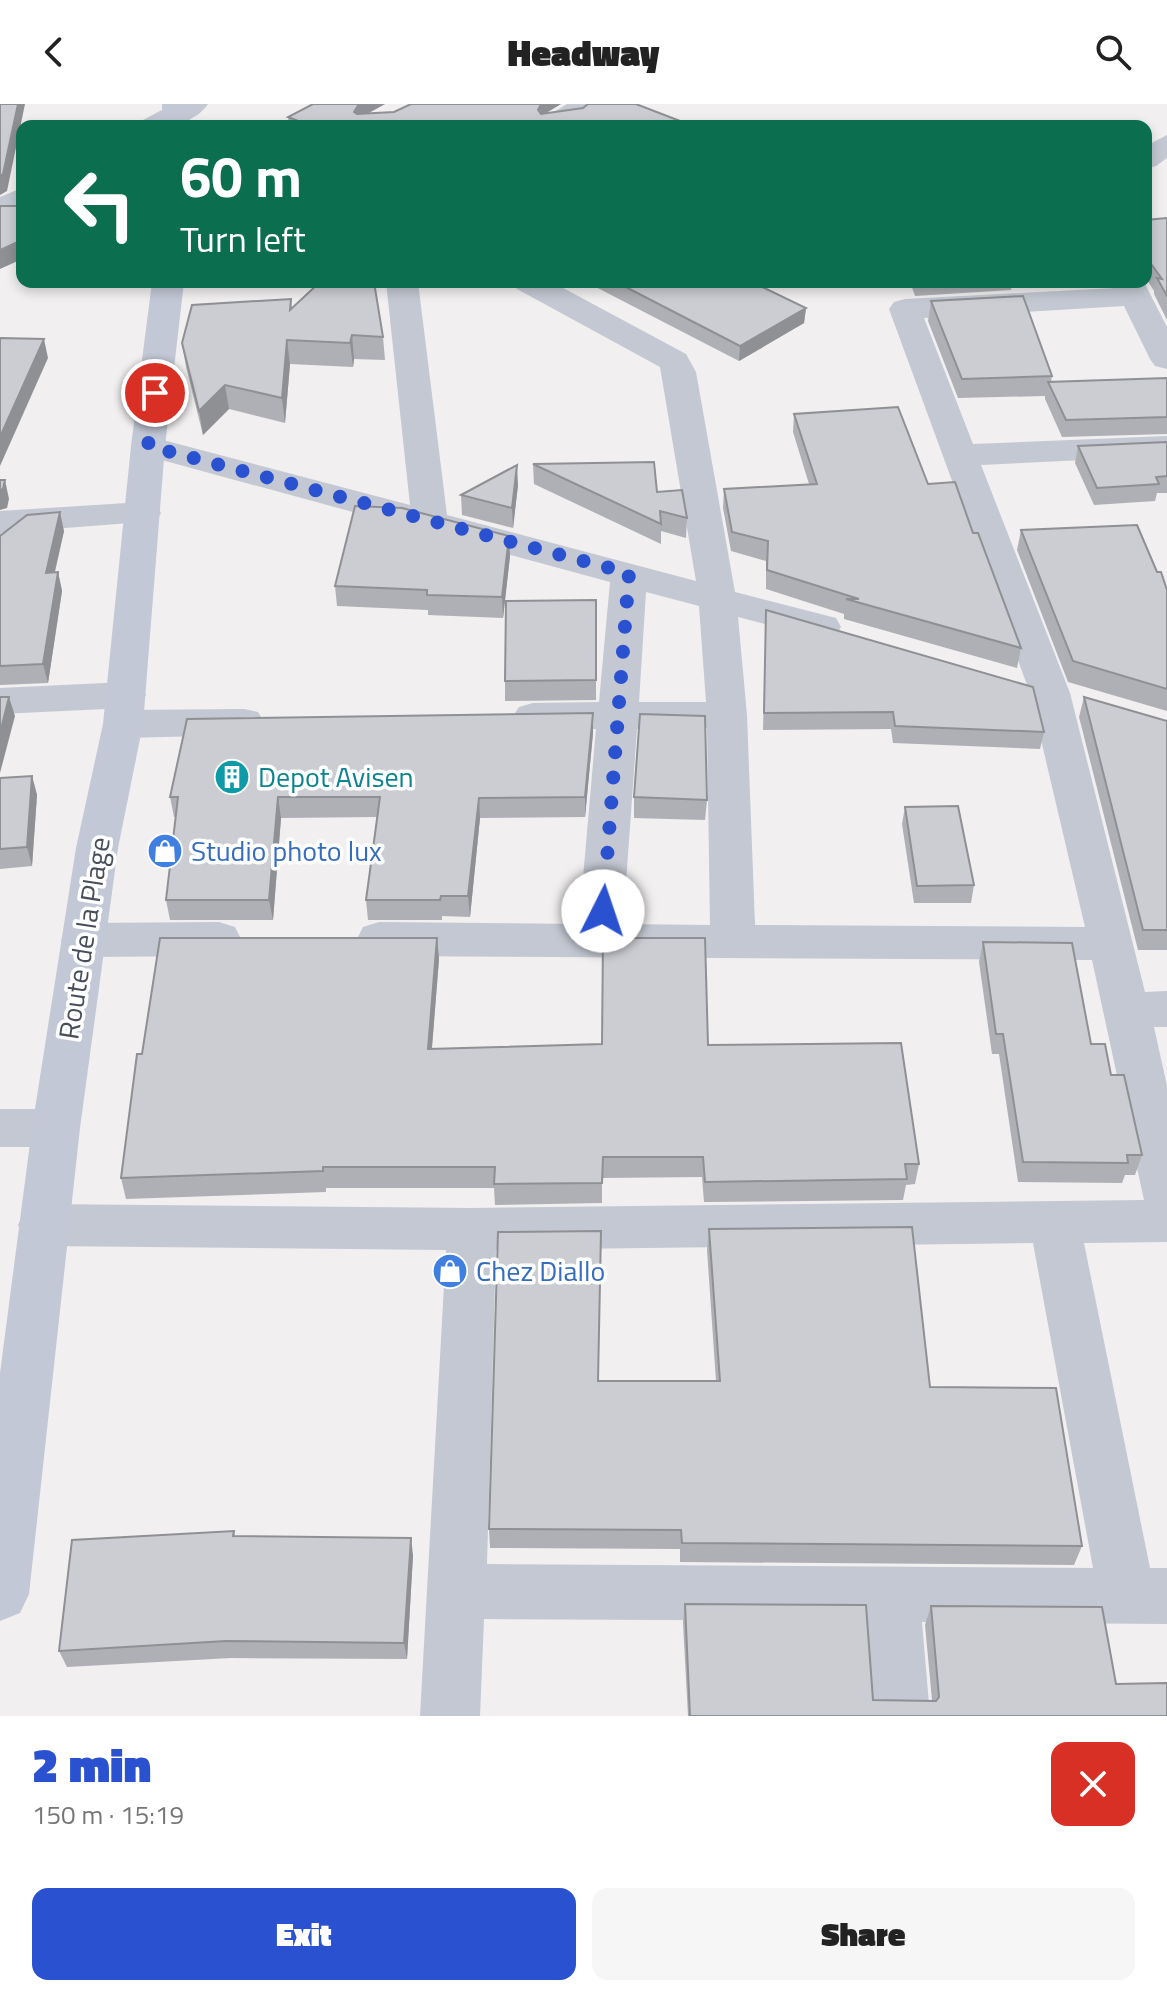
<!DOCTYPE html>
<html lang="en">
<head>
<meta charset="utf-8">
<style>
	body { margin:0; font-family:"Titillium Web",sans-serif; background:#f6f6f6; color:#222; height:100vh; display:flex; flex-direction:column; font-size:30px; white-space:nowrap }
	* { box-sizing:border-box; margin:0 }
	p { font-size:26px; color:#767676 }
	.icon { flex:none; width:44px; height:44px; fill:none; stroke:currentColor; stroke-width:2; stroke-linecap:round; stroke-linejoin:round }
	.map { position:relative; height:1612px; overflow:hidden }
	.details { display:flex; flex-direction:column; background:#fff; flex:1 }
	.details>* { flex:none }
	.top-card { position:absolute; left:16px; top:16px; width:1136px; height:168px; border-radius:16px; box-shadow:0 4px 12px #0003; background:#0b6e4f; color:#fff; overflow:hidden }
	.pin { position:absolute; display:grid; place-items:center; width:68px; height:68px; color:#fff; margin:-34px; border:4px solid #fff; border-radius:50%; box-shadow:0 2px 8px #0007 }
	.me { position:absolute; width:88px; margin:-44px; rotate:4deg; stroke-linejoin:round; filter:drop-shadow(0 0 6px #0008) }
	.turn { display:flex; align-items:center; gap:28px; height:168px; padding:0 32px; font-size:36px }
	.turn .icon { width:104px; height:104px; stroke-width:2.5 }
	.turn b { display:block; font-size:56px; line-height:68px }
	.round { display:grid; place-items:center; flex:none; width:84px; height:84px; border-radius:16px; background:#f6f6f6 }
	.headline { display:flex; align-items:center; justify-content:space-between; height:136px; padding:0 32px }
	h1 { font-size:48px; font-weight:800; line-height:60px; color:#2a51cf }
	.action { display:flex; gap:16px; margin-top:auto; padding:16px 32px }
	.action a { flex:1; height:92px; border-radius:16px; background:#2a51cf; color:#fff; font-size:32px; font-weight:800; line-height:92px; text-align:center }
	.action a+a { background:#f6f6f6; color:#222 }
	header { display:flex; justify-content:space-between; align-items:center; height:104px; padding:0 32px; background:#fff; font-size:36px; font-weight:800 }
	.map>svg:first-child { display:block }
</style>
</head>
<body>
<header><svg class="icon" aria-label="back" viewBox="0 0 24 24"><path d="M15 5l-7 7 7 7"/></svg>Headway<svg class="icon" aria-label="search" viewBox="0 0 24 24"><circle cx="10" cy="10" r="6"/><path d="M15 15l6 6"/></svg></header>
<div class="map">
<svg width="1167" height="1612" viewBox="0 0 1167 1612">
	<rect width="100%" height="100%" fill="#f1efef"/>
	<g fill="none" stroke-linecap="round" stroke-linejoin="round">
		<g fill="#c3c8d2" fill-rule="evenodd">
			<path d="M173,0H208C192,23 163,22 139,22L143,16Z"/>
			<path d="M567,0H601C587,21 564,22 541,22L544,14Z"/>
			<path d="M1167,31V54L1156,62L1146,65V42Z"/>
			<path d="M22,84V105L0,114V93Z"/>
			<path d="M386,178H418L447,411L696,477L660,263L517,185L512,178H552L686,250L696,268L735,488L836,514L841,523L836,532L822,535L738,513L747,611L755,821L1085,823L1030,589L889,205L894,198L905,195L1115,184L1112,178H1144L1167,223V265L1155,262L1150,255L1124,202L924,214L973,340L1167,332V352L981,361L1070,589L1145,888L1167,887V923H1154L1167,982V1138L1084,1139L1150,1464H1167V1520L922,1518L930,1612H870L864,1517L484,1515L480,1612H420L446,1146L43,1142L25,1136L18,1121L25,1106L43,1100L472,1104L1144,1096L1092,856L379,852L363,847L357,835L363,823L379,818L579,820L596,625H533L519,621L513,612L519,603L533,599L599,598L610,478L136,349L131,342L136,335L148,332L410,401ZM646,488L699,502L706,598H639ZM707,624L710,821L623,820L637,625ZM1033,1139L1093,1464L487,1460L496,1146Z"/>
			<path d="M143,398L156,401L161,409L156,417L0,429V407Z"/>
			<path d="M126,578L140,582L146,591L140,600L126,604L0,610V584Z"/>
			<path d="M244,605L258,608L264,618L258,628L244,631L123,634L109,630L103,620L109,610L123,606Z"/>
			<path d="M219,818L235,823L241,835L235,847L219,852L83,853L67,848L61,836L67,824L83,819Z"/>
			<path d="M0,1005H56L73,1010L80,1024L73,1038L56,1043H0Z"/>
		</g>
		<g fill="#c3c8d6" fill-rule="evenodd">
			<rect x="162" y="0" width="28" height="22"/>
			<path d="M152,178H184L165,342L143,620L118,744L80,1024L29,1490L20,1509L0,1517V1269L32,1024L76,744L103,620L131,342Z"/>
		</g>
	</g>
	<g fill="#afb0b5">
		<path d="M313,0H385L367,10L394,8L411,0H561L545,10L693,22H289L288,13Z"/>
		<path d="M1167,114V216L1154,190V187L1146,174V116Z"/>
		<path d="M586,178H752L806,204L804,219L739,257Z"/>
		<path d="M910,178H1012L1011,186L915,192Z"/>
		<path d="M291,195L292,204L383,233L385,256L354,255L353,263L290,260L285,319L229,305L203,331L186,263L182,239Z"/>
		<path d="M931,197L1052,272L1051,278L1167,274V330L1062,333L1045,295V292L958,294L928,217Z"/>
		<path d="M794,310L928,380L973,429L1021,544L1017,564L844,515V510L766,485V457L731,447L723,404L724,385L809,380L793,328Z"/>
		<path d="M1167,338V389H1157L1155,397L1094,401L1075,359L1078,342Z"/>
		<path d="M533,360L657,388L687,414L686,434L661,427V440L534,380Z"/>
		<path d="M518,381L513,424L462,411L461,391Z"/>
		<path d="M1021,426L1157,468L1167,486V607L1068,578L1017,446Z"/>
		<path d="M0,427L1,431L64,427L55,468H58L62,487L48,579L0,581Z"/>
		<path d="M509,432L510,452L503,514L428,511V506L337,502L335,482Z"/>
		<path d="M596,496V596L505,597V577Z"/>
		<path d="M766,506L1044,628L1040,645L893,639L891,625L763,626Z"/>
		<path d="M1084,593L1167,617V846H1138L1079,613Z"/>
		<path d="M593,609V629L585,713L480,714L470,813L442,812V816H368L366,796L377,713L281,714L273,816H170L166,796L176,713H174L170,693Z"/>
		<path d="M32,672L37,691L32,762L0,765V674Z"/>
		<path d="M634,693L707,696L705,716L634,714Z"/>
		<path d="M905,703L974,781L971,799H914L902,720Z"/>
		<path d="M437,834L439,855L432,945L708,941L919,1060L915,1080L906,1081L903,1096L704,1098L702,1073L602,1074V1099L495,1101L494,1084H326V1088L126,1095L121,1074L142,950Z"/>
		<path d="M983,838L1091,940L1111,971L1142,1051L1135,1071H1125L1122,1079L1018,1078L999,950H992L979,858Z"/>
		<path d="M709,1125L930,1283L1082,1442L1074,1461L680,1458V1445L490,1444L489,1425L598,1277H716L707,1146Z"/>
		<path d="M234,1427L235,1432L413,1451L407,1555L231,1554L67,1563L59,1547Z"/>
		<path d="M685,1500L873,1596H932L925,1521L931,1502L1116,1580L1167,1612H688L683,1519Z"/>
	</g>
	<g fill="#8f9094">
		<path d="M18,0H25L7,87L0,91V72Z"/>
		<path d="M359,0H385L361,13L354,8Z"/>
		<path d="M541,0H561L542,11L538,6Z"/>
		<path d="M22,136V155L0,165V146Z"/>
		<path d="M806,204L804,219L739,257L740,242Z"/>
		<path d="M352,231L354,255L353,263L350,239Z"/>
		<path d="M44,235L48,254L0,362V333Z"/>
		<path d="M287,236L290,260L285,319L282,294Z"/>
		<path d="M225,281L229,305L203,331L199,307Z"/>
		<path d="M517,361L518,381L513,424L512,404Z"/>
		<path d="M5,376L9,395L7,404L0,406V386Z"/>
		<path d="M60,408L64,427L50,488L46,469Z"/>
		<path d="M509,432L510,452L503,514L502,493Z"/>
		<path d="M58,468L62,487L48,579L43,560Z"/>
		<path d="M9,593L15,612L0,669V629Z"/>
		<path d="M593,609V629L585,713V693Z"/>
		<path d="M32,672L37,691L32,762L27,743Z"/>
		<path d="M278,693L281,714L273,816L269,796Z"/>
		<path d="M479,694L480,714L470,813L468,792Z"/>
		<path d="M437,834L439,855L430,966L428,945Z"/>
		<path d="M411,1434L413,1451L407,1555L404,1539Z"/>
	</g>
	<g fill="#cccdd3" stroke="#8f9094" stroke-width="2">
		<path d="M0,0H18L3,70L0,72Z"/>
		<path d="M313,0H359L354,8L357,10L394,8L411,0H541L538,6L541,10L583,4L588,0H636L693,22H311L288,13Z"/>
		<path d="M0,102H22V136L0,146Z"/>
		<path d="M1167,114V192L1157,174L1162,175L1146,153V116Z"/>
		<path d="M320,178H374L383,233L352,231L350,239L287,236L282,294L225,281L199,307L182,239L192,201L291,195L290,206Z"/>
		<path d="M616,178H752L806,204L740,242Z"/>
		<path d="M1023,192L1052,272L962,275L931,197Z"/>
		<path d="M0,234L44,235L0,333Z"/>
		<path d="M1167,274V313L1066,316L1048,278Z"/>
		<path d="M898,303L928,380L955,378L973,429H978L1021,544L846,495H859L767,466L768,437L732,428L724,385L817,380L794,310Z"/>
		<path d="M1167,338V372L1156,373L1159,380L1097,384L1078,342Z"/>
		<path d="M654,358L657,388L682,386L687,414L660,407L661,420L533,360Z"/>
		<path d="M517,361L512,404L461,391Z"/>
		<path d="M0,376H5L3,385L0,386Z"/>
		<path d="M355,402L402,404L509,432L502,493L427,491V486L335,482Z"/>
		<path d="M60,408L46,469L58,468L43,560L0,562V432L27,411Z"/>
		<path d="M1137,421L1157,468H1161L1167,486V585L1073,557L1021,426Z"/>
		<path d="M596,496V576L505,577L506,497Z"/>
		<path d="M766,506L1033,583L1044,628L895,622L893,608L764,609Z"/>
		<path d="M0,593H9L0,629Z"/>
		<path d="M1084,593L1167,617V826H1143Z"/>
		<path d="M593,609L585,693L479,694L468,792H441L440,796H366L380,693H278L269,796H166L178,693H170L187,615Z"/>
		<path d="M640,610L705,612L707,696L634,693Z"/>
		<path d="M32,672L27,743L0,745V674Z"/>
		<path d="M958,702L974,781L917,782L905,703Z"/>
		<path d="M160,834H437L428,945L602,940L603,834H705L708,941L901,939L919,1060H905L907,1075L705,1078L703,1053H603L602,1079L494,1080L495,1063H323V1067L121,1074L137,950H142Z"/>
		<path d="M983,838L1072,839L1091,940H1105L1111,971H1124L1142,1051H1127L1128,1059L1023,1058L1003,930H996Z"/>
		<path d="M912,1123L930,1283L1056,1284L1082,1442L682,1439L681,1426L489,1425L498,1128L601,1127L598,1277H720L709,1125Z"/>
		<path d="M234,1427L233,1432L411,1434L404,1539L226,1537L59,1547L72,1436Z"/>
		<path d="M685,1500L866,1501L873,1596L936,1597L939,1593L931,1502L1102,1503L1116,1580L1167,1579V1612H690Z"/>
	</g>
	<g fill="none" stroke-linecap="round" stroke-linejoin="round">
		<path stroke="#2a51cf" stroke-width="14" stroke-dasharray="0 25.2" d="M155,289L148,342L629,469L603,807"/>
	</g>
	<defs>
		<symbol id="building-disc" viewBox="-11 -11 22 22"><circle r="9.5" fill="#0f9aa8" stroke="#fff"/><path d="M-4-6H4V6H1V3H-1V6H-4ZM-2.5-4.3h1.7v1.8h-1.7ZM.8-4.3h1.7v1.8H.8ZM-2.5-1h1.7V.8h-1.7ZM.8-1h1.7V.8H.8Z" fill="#fff"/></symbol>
		<symbol id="shop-disc" viewBox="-11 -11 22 22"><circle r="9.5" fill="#3f7fe0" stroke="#fff"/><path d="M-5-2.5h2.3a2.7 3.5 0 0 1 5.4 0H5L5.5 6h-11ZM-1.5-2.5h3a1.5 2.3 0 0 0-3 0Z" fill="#fff"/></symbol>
	</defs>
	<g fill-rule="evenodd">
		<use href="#building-disc" x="212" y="653" width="40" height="40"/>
		<use href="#shop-disc" x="145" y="727" width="40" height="40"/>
		<use href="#shop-disc" x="430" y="1147" width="40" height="40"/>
	</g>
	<g text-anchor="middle" stroke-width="7" stroke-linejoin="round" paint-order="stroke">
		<g font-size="28" fill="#0d838f" stroke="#fff" text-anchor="start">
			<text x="258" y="683">Depot Avisen</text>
		</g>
		<g font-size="28" fill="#366cbe" stroke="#fff" text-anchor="start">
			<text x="191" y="757">Studio photo lux</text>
			<text x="476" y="1177">Chez Diallo</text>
		</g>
		<g font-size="28" fill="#484e5a" stroke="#fff">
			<text transform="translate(84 834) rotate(-81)" y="10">Route de la Plage</text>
		</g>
	</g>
</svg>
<div class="pin" style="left:155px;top:289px;background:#d93025"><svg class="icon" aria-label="arrive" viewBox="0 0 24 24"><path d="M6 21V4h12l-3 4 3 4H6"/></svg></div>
<svg class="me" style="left:603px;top:807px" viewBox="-20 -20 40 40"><circle r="19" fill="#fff"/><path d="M0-13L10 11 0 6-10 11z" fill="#2a51cf"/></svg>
<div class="top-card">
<div class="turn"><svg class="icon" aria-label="left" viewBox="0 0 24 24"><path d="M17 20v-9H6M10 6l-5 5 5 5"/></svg><div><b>60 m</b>Turn left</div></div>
</div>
</div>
<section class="details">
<div class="headline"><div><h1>2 min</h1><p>150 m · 15:19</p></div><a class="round" style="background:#d93025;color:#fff"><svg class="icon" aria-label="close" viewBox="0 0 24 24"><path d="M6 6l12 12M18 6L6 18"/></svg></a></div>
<div class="action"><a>Exit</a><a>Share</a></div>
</section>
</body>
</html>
